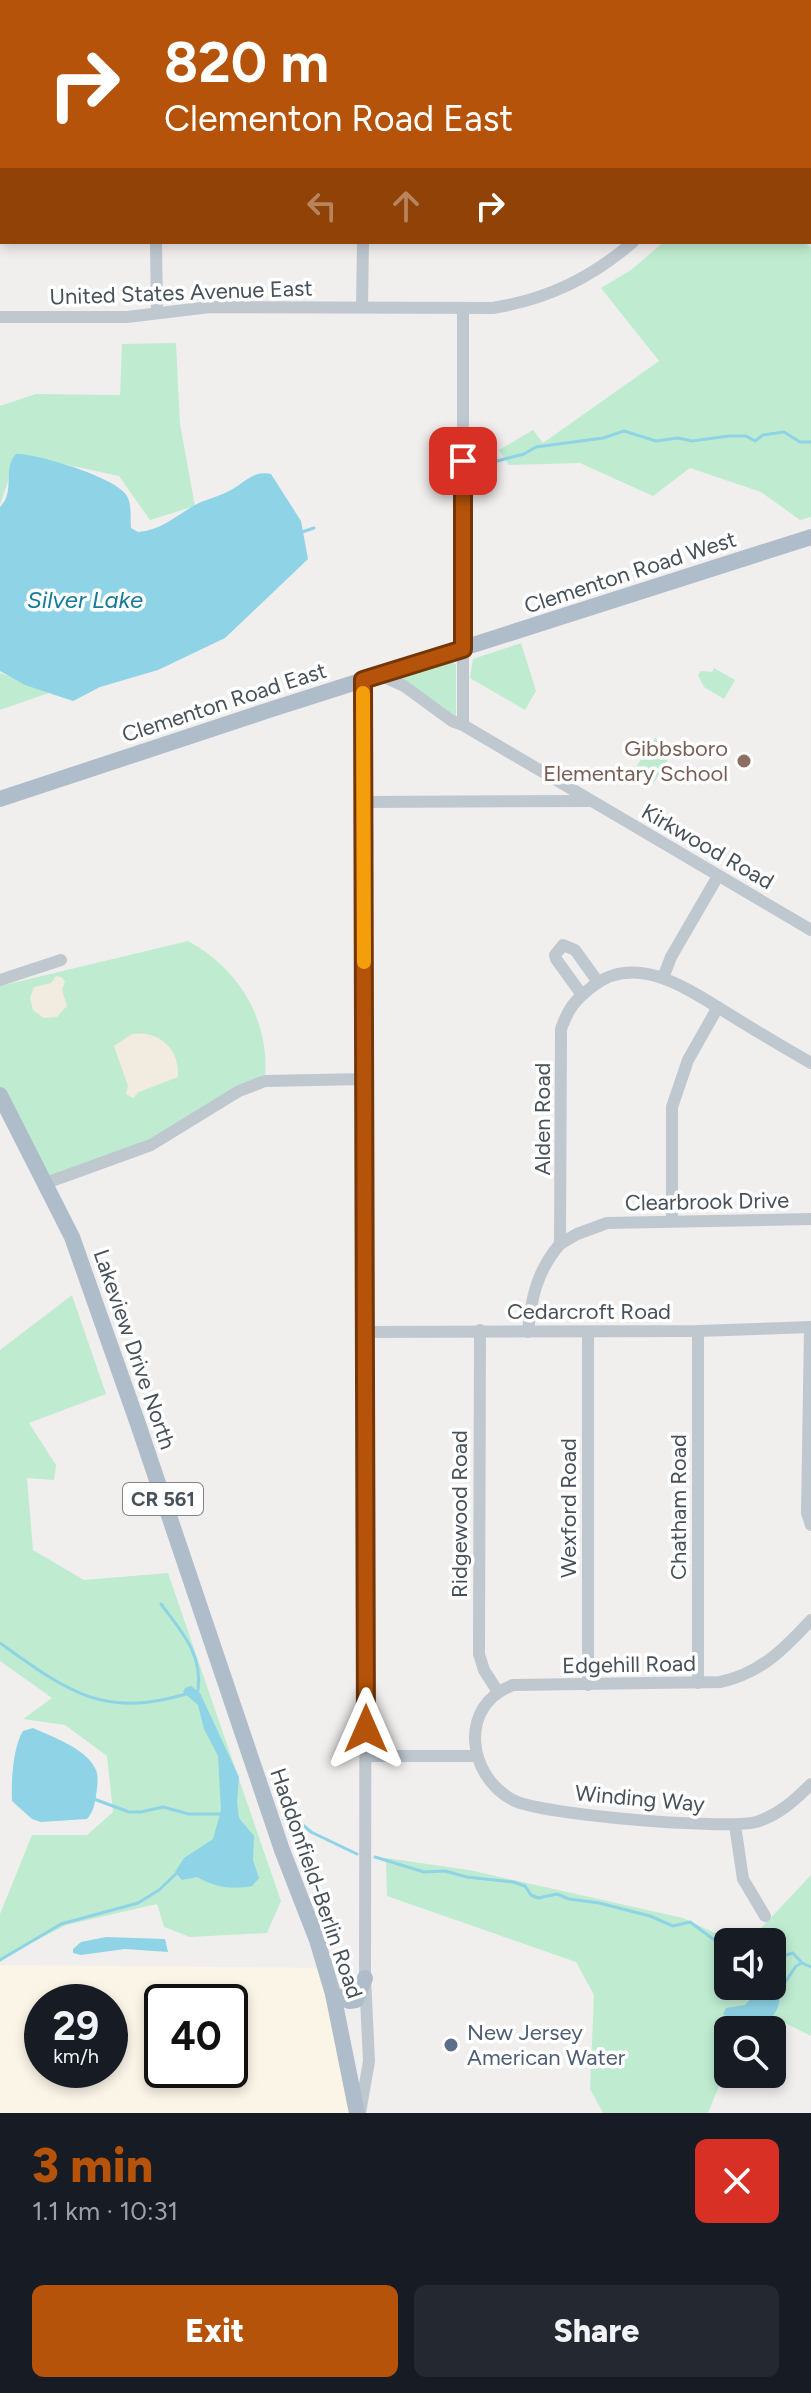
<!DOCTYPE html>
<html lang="en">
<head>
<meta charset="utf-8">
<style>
	body { margin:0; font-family:Figtree,sans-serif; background:#242831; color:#f1f3f6; height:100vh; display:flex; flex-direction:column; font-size:30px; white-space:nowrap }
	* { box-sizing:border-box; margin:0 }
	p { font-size:26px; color:#9ea1a6 }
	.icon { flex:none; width:44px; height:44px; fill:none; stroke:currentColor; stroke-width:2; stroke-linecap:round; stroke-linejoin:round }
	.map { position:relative; height:2113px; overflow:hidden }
	.details { display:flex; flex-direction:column; background:#171b24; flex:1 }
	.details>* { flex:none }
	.guide { position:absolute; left:0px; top:0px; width:812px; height:244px; box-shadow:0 4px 12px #0003; background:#b45309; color:#fff; overflow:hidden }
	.buttons { position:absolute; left:714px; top:1928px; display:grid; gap:16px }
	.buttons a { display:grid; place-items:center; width:72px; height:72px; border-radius:12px; background:#171b24; box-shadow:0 4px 12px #0003; font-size:40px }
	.speed { position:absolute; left:24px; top:1984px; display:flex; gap:16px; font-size:40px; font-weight:700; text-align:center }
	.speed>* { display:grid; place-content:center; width:104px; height:104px; border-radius:50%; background:#171b24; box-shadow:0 4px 12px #0003; line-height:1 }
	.speed small { font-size:20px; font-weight:400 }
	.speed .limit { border:4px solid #111; border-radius:12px; background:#fff; color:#111 }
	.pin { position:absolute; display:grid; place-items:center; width:68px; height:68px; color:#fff; margin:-34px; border-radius:16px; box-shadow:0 4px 12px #0006 }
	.me { position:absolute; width:88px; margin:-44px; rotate:0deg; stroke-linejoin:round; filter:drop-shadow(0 0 6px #0008) }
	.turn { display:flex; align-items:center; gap:28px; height:168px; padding:0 32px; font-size:36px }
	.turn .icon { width:104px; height:104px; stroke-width:2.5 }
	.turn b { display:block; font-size:56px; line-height:68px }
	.lanes { display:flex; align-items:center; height:76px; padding:0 32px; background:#0003; justify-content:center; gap:40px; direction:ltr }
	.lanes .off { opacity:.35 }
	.round { display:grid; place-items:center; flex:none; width:84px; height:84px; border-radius:12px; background:#242831 }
	.head { display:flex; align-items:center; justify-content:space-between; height:136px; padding:0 32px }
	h1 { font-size:48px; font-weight:800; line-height:60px; color:#b45309 }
	.primary-button { display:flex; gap:16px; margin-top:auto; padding:16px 32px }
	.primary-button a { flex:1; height:92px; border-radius:12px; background:#b45309; color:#fff; font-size:32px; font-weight:800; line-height:92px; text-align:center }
	.primary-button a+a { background:#242831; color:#f1f3f6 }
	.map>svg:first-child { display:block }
</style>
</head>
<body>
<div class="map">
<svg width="811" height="2113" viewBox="0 0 811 2113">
	<rect width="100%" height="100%" fill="#f1eeee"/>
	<path fill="#fbf5e8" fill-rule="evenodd" d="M0,1965L325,1968L357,2113H0ZM42,2002H110V2070H42ZM162,2002H230V2070H162Z"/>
	<g fill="#bfecd1">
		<path d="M72,0H344V2H70Z"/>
		<path d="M550,0H811V65L810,2H550Z"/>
		<path d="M664,242H804L811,247V517L800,520L761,492L690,468L653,496L580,463L509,465L499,450L533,430L543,443L659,361L601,288L631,270Z"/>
		<path d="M176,343L180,424L195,506L150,520L119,476L17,454L0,505V406L36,394L120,395L122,344Z"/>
		<path d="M521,643L536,691L525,710L470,678L473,659Z"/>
		<path d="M448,661L456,664V718L401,680L403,675Z"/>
		<path d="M714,668L735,680L724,699L704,687L698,675L701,671L712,672Z"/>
		<path d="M0,673L52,692L0,710Z"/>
		<path d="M655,738L674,750L653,784L633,772Z"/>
		<path d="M188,941C241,970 270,1021 265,1081L177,1131L46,1183L0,1101V986Z"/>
		<path d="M72,1295L106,1394L29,1423L56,1465L54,1480L27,1478L33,1550L84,1580L168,1573L281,1901L267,1933L190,1937L164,1927L157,1904L66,1925L0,1959V1914L32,1835H87L113,1812L107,1756L65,1725L23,1719L52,1698L0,1661V1350Z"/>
		<path d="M386,1858L469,1870L683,1918L734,1942H728V1986H772V1942H748L811,1875V2036L785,2023L767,2030H728V2064L708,2113H603L590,2089L594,1995L576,1962L387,1896Z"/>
	</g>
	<g fill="#f1ecdf">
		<path d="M56,976L61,977L65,981L62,990L67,1006L57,1017L44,1018L33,1010L30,998L34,987L51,983Z"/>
		<path d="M132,1034C160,1030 180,1050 178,1077L139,1092L133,1098L126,1094L128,1086L114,1046Z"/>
	</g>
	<g fill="#8ed3e6">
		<path d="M16,454C36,453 118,478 127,496C132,505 130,518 131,528L138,532C164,530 178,513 201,502C211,498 222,495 231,490C245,482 254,470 271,474L301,521L308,559L225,638L158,670L100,687L73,701L25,685L0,671V507C16,492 2,468 16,454Z"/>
		<path d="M191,1686L200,1693L239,1777L237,1803L239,1818L254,1836L253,1860L259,1878L252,1886C232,1890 214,1887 197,1877L182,1880L175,1872L184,1858L213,1839L221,1810L218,1756L204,1729L198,1705L183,1692L185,1688Z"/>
		<path d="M33,1728C53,1737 87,1749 96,1770C99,1778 97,1788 96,1796C94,1805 94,1811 87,1819L41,1822L32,1819L12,1801C11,1782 13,1747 23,1731Z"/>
		<path d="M106,1937L165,1939L168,1952L125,1949L81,1955L73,1953V1949L81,1942Z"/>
		<path d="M772,1980L779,1984C783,2002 776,2023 755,2025C744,2027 731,2019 723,2014L726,2008L745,2005L762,1986H772Z"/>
	</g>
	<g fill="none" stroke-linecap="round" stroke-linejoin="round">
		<g stroke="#8ed3e6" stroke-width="3">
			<path d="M414,0L420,2"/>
			<path d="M683,0V2"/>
			<path d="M471,478L488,473L493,462L524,454L536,447L603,438L624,431L656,441L678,438L692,441L729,436H746L755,441L763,435L784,432L800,442H811"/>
			<path d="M302,532L314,528"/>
			<path d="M161,1604C181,1631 203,1654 198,1690"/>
			<path d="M0,1643C66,1690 102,1719 186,1694"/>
			<path d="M94,1799L129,1812H141L163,1807L189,1814H222"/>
			<path d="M284,1820L296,1819L311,1832L357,1854"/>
			<path d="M375,1857L424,1872L445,1871L467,1877L513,1882L525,1886L531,1895L538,1898L557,1894L569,1899L599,1903L650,1916L673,1926L690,1922L728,1950"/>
			<path d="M772,1959L793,1953L802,1963L811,1967"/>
			<path d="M0,1960L61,1924L138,1903L159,1890L179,1871"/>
			<path d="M778,1993L796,1966L802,1963"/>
		</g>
		<g stroke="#bfc8cf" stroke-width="12">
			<path d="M362,2V0"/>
			<path d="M810,92L811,91"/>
			<path d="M0,184H2"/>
			<path d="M156,242L157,313"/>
			<path d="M362,307L363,242"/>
			<path d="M0,317H127L210,307L493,308C548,299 591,278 633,242"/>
			<path d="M380,675L404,686L452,721L463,725L811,930"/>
			<path d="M463,725V309"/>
			<path d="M364,802L589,801"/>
			<path d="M663,978L671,957L718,876"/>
			<path d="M0,980L61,960"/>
			<path d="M582,995L556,959L555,955L563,945L575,950L598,982"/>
			<path d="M46,1183L151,1145L239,1091L265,1081L365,1079"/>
			<path d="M672,1221V1107L688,1060L718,1007"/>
			<path d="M560,1244L577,1234L607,1223L811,1219"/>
			<path d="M810,1327L807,1513L811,1525"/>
			<path d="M480,1330L479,1654L484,1670L498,1692"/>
			<path d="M366,1332L698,1331L811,1327"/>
			<path d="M528,1332C531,1298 537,1271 560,1244L561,1029C569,1007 575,1000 593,986C638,951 692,992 732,1016C758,1032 785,1048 811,1063"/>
			<path d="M811,1620C784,1649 760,1674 720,1682L513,1685C458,1705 467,1776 513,1800C540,1815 726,1830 756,1822C779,1815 795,1800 811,1784"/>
			<path d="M698,1683V1331"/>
			<path d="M588,1685V1332"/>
			<path d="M366,1756H477"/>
			<path d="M735,1825L743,1879L765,1916"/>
			<path d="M360,2113L369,2061L365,1978L366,1332L363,680"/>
		</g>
		<g stroke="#afbdcb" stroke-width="16">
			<path d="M47,2L49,0"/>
			<path d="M0,59L2,57"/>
			<path d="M0,799L266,711L811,537"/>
			<path d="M0,1095L72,1237L138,1424L282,1850L317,1940L333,1994L357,2113"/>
			<path d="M333,1994L349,2001L356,2000L365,1978"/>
		</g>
	</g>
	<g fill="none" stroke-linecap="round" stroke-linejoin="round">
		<defs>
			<path id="route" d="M366,1729L363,680L463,649V461"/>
		</defs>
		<use href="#route" stroke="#753606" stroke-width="20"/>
		<use href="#route" stroke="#b45309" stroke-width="14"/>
		<path stroke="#f59e0b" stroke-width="14" d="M363,693L364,962"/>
	</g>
	<circle fill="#8d6e63" stroke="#fff" stroke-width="3" cx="744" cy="761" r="8"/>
	<circle fill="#5c6f8a" stroke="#fff" stroke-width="3" cx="451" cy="2045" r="8"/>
	<g text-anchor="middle" stroke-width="7" stroke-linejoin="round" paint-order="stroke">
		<rect fill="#fff" stroke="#7e858c" stroke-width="2" x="123" y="1483" width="80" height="32" rx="6"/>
		<g font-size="20" font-weight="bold" fill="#47515a">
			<text x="163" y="1506">CR 561</text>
		</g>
		<g font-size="22" fill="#47515a" stroke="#fff">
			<text transform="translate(181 292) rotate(-2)" y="8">United States Avenue East</text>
			<text transform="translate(630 572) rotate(-18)" y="8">Clementon Road West</text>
			<text transform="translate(224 702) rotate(-18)" y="8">Clementon Road East</text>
			<text transform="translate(708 846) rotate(30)" y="8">Kirkwood Road</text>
			<text transform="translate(542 1119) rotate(-90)" y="8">Alden Road</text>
			<text transform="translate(707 1201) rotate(-1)" y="8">Clearbrook Drive</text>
			<text x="589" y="1319">Cedarcroft Road</text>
			<text transform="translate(135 1349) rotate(71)" y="8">Lakeview Drive North</text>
			<text transform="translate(678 1507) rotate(-90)" y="8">Chatham Road</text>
			<text transform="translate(568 1508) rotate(-90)" y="8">Wexford Road</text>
			<text transform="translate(459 1514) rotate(-90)" y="8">Ridgewood Road</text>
			<text transform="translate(629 1664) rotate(-1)" y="8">Edgehill Road</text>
			<text transform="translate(640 1798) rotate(5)" y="8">Winding Way</text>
			<text transform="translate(317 1883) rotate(71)" y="8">Haddonfield-Berlin Road</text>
		</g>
		<g font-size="22" fill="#785e54" stroke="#fff" text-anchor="end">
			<text x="728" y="756">Gibbsboro<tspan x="728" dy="25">Elementary School</tspan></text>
		</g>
		<g font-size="22" fill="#4e5e75" stroke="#fff" text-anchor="start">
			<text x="467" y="2040">New Jersey<tspan x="467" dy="25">American Water</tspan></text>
		</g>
		<g font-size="24" font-style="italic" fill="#157b99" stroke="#fff">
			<text x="85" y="608">Silver Lake</text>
		</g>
	</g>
</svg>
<div class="buttons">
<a><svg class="icon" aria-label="sound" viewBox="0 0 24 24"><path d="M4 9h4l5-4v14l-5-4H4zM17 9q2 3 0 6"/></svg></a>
<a><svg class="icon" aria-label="search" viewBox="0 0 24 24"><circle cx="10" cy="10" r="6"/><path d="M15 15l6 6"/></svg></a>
</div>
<div class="speed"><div>29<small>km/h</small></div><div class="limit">40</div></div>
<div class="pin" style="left:463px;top:461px;background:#d93025"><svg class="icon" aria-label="arrive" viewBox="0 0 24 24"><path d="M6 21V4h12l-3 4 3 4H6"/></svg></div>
<svg class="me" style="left:366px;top:1729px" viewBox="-20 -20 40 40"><path d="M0-17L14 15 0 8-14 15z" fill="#b45309" stroke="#fff" stroke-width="4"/></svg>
<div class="guide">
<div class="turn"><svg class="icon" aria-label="right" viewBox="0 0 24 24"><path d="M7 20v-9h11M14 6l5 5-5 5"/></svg><div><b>820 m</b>Clementon Road East</div></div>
<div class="lanes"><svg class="icon off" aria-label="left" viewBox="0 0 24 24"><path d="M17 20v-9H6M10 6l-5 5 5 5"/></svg><svg class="icon off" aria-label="ahead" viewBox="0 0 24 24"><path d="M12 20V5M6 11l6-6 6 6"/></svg><svg class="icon" aria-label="right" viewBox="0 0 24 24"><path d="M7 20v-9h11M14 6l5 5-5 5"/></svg></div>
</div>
</div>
<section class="details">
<div class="head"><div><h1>3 min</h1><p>1.1 km · 10:31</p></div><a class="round" style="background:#d93025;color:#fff"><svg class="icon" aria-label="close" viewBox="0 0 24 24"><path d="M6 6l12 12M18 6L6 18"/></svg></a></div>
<div class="primary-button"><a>Exit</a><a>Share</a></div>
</section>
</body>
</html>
